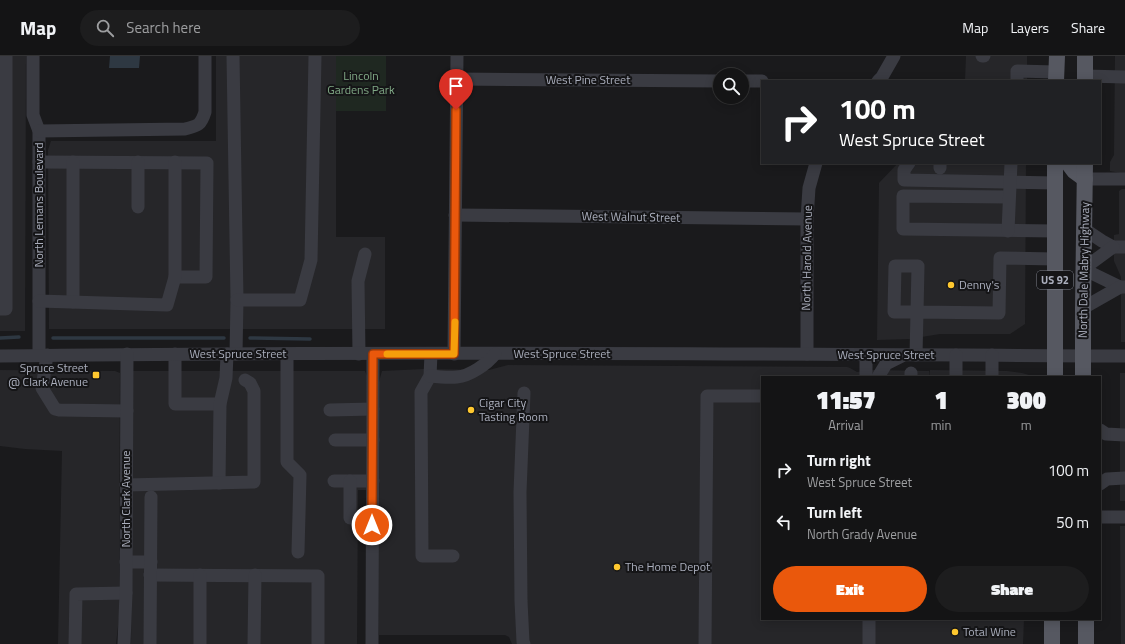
<!DOCTYPE html>
<html lang="en">
<head>
<meta charset="utf-8">
<style>
	body { margin:0; font-family:"Titillium Web",sans-serif; background:#1d1d1e; color:#f1f3f6; height:100vh; display:flex; flex-direction:column; font-size:15px; white-space:nowrap }
	* { box-sizing:border-box; margin:0 }
	p { font-size:13px; color:#9d9ea0 }
	.icon { flex:none; width:22px; height:22px; fill:none; stroke:currentColor; stroke-width:2; stroke-linecap:round; stroke-linejoin:round }
	.map { position:relative; flex:1; overflow:hidden }
	.panel { position:absolute; left:761px; top:320px; width:340px; height:244px; display:flex; flex-direction:column; background:#141415; border-radius:0px; box-shadow:0 2px 10px #0003,0 0 0 1px #333334 }
	.panel>* { flex:none }
	.hud { position:absolute; left:761px; top:24px; width:340px; height:84px; border-radius:0px; box-shadow:0 2px 10px #0003,0 0 0 1px #333334; background:#202124; color:#fff; overflow:hidden }
	.controls { position:absolute; left:713px; top:12px; display:grid; gap:8px }
	.controls a { display:grid; place-items:center; width:36px; height:36px; border-radius:50%; background:#141415; box-shadow:0 2px 10px #0003,0 0 0 1px #333334; font-size:20px }
	.pin { position:absolute; display:grid; place-items:center; width:34px; height:34px; color:#fff; margin:-41px -17px; border-radius:50% 50% 50% 0; rotate:-45deg; box-shadow:0 0 4px #0007 }
	.pin .icon { rotate:45deg }
	.me { position:absolute; width:44px; margin:-22px; rotate:0deg; stroke-linejoin:round; filter:drop-shadow(0 0 3px #0008) }
	.turn { display:flex; align-items:center; gap:14px; height:84px; padding:0 12px; font-size:18px }
	.turn .icon { width:52px; height:52px; stroke-width:2.5 }
	.turn b { display:block; font-size:28px; line-height:34px }
	.eta { display:flex; justify-content:space-evenly; align-items:center; height:68px; text-align:center }
	.eta b { font-size:24px; font-weight:800; line-height:28px }
	.cta { display:flex; gap:8px; margin-top:auto; padding:8px 12px }
	.cta a { flex:1; height:46px; border-radius:24px; background:#ea580c; color:#fff; font-size:16px; font-weight:800; line-height:46px; text-align:center }
	.cta a+a { background:#1d1d1e; color:#f1f3f6 }
	ul { padding:0; list-style:none }
	li { display:flex; align-items:center; gap:12px; height:52px; padding:0 12px }
	li div { flex:1 }
	li b { display:block; font-size:15px }
	li em { font-style:normal }
	header { display:flex; align-items:center; gap:24px; box-sizing:border-box; height:56px; padding:0 20px; background:#141415; border-bottom:1px solid #333334 }
	header strong { font-size:19px }
	nav { display:flex; gap:22px; margin-inline-start:auto; font-size:14px }
	.search { width:280px; height:36px; background:#1d1d1e; display:flex; align-items:center; gap:10px; box-sizing:border-box; padding:0 14px; border-radius:22px; color:#9d9ea0; font-size:15px }
	.map>svg:first-child { display:block }
</style>
</head>
<body>
<header>
<strong>Map</strong>
<div class="search"><svg class="icon" aria-label="search" viewBox="0 0 24 24"><circle cx="10" cy="10" r="6"/><path d="M15 15l6 6"/></svg>Search here</div>
<nav><a>Map</a><a>Layers</a><a>Share</a></nav>
</header>
<div class="map">
<svg width="1125" height="588" viewBox="0 0 1125 588">
	<rect width="100%" height="100%" fill="#1a1a1c"/>
	<g fill="#262629">
		<path d="M0,0H26L25,275H0Z"/>
		<path d="M216,0H336V181H385V273H49L48,94L51,85H216Z"/>
		<path d="M966,0H1027V25H965Z"/>
		<path d="M1115,0H1125V118L1110,115V106L1114,99Z"/>
		<path d="M898,107H1026L1025,268L1010,278H940L909,283L877,284L879,127Z"/>
		<path d="M1122,133H1125V286H1121V221L1114,205V179L1119,178V135Z"/>
		<path d="M508,309L847,311L850,312L857,316L872,314L929,315V321H762V563H1024L1023,588H512L509,581L505,579H379L377,333L382,315L424,313L489,314Z"/>
		<path d="M0,314L115,315L120,317L119,518L120,553L116,588H58L62,395L25,393L0,390Z"/>
		<path d="M930,314L1007,315L1022,317L1029,319L1032,321H929Z"/>
		<path d="M130,315H365L367,320L366,434H358L357,588H131L132,418Z"/>
		<rect x="1120" y="317" width="5" height="128"/>
		<path d="M1120,470H1125V588H1121Z"/>
	</g>
	<rect fill="#1f2821" x="336" y="0" width="50" height="55"/>
	<path fill="#2e3842" d="M110,0H140L139,12H109Z"/>
	<g fill="none" stroke-linecap="round" stroke-linejoin="round">
		<g stroke="#2e3842" stroke-width="3.5">
			<path d="M0,282L19,281"/>
			<path d="M53,282H224"/>
			<path d="M250,282L310,283"/>
		</g>
		<g stroke="#3a3b42" stroke-width="13">
			<path d="M33,0V59L39,75V299"/>
			<path d="M233,0L237,244L236,298"/>
			<path d="M982,0H984"/>
			<path d="M1085,20L1125,21"/>
			<path d="M456,23L720,25"/>
			<path d="M742,25H762"/>
			<path d="M878,25L882,21L894,0"/>
			<path d="M1017,25V15L1056,16"/>
			<path d="M39,75L185,73C198,70 201,69 205,56V0"/>
			<path d="M39,106L207,107L206,221H175"/>
			<path d="M73,106V246"/>
			<path d="M138,106V151"/>
			<path d="M909,107L904,114V124L1055,127"/>
			<path d="M940,112V107"/>
			<path d="M1085,123H1125"/>
			<path d="M1009,141L903,140V173L1055,175"/>
			<path d="M455,159L807,163"/>
			<path d="M1084,173L1102,185L1113,191H1125"/>
			<path d="M1008,175L1011,107"/>
			<path d="M1113,191L1083,213L1120,231H1125"/>
			<path d="M237,244H300L311,204L315,0"/>
			<path d="M39,245L167,249L175,221V106"/>
			<path d="M1083,252L1120,231"/>
			<path d="M0,253H6V0"/>
			<path d="M175,298V348H220"/>
			<path d="M287,298V406L300,419L298,496"/>
			<path d="M359,298L358,225L365,198"/>
			<path d="M431,298L430,320L421,336L422,500H453"/>
			<path d="M454,298L457,0"/>
			<path d="M807,298V163L809,132L816,107"/>
			<path d="M47,299L42,332L55,353L59,354L127,355"/>
			<path d="M916,299L917,256H894L895,210H918L917,256L999,257L1000,202L1055,203"/>
			<path d="M0,300C375,295 750,298 1125,300"/>
			<path d="M430,320C439,321 448,322 457,321C470,320 487,308 495,298"/>
			<path d="M866,321V299"/>
			<path d="M878,321L886,308L902,300"/>
			<path d="M911,321V317"/>
			<path d="M956,321V299"/>
			<path d="M992,321V299"/>
			<path d="M524,337L520,436L521,545L523,586L524,588"/>
			<path d="M330,354L373,353"/>
			<path d="M1100,374L1106,378L1125,379"/>
			<path d="M335,384H373"/>
			<path d="M334,425H373"/>
			<path d="M350,425V462"/>
			<path d="M219,427L220,348L226,322L227,298"/>
			<path d="M1100,428L1107,423L1125,422"/>
			<path d="M126,429L254,426V335L250,327L245,324"/>
			<path d="M1100,461H1125"/>
			<path d="M126,506H151"/>
			<path d="M150,519L318,520V588"/>
			<path d="M75,588L76,538L126,537"/>
			<path d="M124,588L126,537L127,298"/>
			<path d="M150,588L151,441"/>
			<path d="M200,588V519"/>
			<path d="M254,588L255,519"/>
			<path d="M372,588L373,298"/>
			<path d="M705,588L707,340H762"/>
			<path d="M869,588V563"/>
		</g>
		<g stroke="#565861" stroke-width="16">
			<path d="M1056,25L1057,0"/>
			<path d="M1085,25V0"/>
			<path d="M1068,107L1074,115L1085,123"/>
			<path d="M1055,321V107"/>
			<path d="M1083,321V252L1085,107"/>
			<path d="M1052,588V563"/>
			<path d="M1086,588V563"/>
		</g>
	</g>
	<g fill="none" stroke-linecap="round" stroke-linejoin="round">
		<defs>
			<path id="route" d="M372,469L373,298H454L456,54"/>
		</defs>
		<use href="#route" stroke="#983908" stroke-width="10"/>
		<use href="#route" stroke="#ea580c" stroke-width="7"/>
		<path stroke="#f59e0b" stroke-width="7" d="M387,298H454L455,266"/>
	</g>
	<g fill="#ffc82f" stroke="#151517" stroke-width="1.5">
		<circle cx="951" cy="229" r="4"/>
		<rect x="92" y="315" width="8" height="8" rx="2"/>
		<circle cx="471" cy="354" r="4"/>
		<circle cx="617" cy="511" r="4"/>
		<circle cx="955" cy="576" r="4"/>
	</g>
	<g text-anchor="middle" stroke-width="4" stroke-linejoin="round" paint-order="stroke">
		<rect fill="#151517" stroke="#7e818b" stroke-width="1" x="1037" y="215" width="36" height="18" rx="3"/>
		<g font-size="11" font-weight="bold" fill="#abafbd">
			<text x="1055" y="228">US 92</text>
		</g>
		<g font-size="12" fill="#81a986" stroke="#151517">
			<text x="361" y="24">Lincoln<tspan x="361" dy="14">Gardens Park</tspan></text>
		</g>
		<g font-size="12" fill="#abafbd" stroke="#151517">
			<text x="588" y="28">West Pine Street</text>
			<text transform="translate(39 149) rotate(-90)" y="4">North Lemans Boulevard</text>
			<text transform="translate(631 161) rotate(1)" y="4">West Walnut Street</text>
			<text transform="translate(807 202) rotate(-89)" y="4">North Harold Avenue</text>
			<text transform="translate(1084 214) rotate(-89)" y="4">North Dale Mabry Highway</text>
			<text x="238" y="302">West Spruce Street</text>
			<text x="562" y="302">West Spruce Street</text>
			<text x="886" y="303">West Spruce Street</text>
			<text transform="translate(126 443) rotate(-90)" y="4">North Clark Avenue</text>
		</g>
		<g font-size="12" fill="#abafbd" stroke="#151517" text-anchor="start">
			<text x="959" y="233">Denny's</text>
			<text x="88" y="316" text-anchor="end">Spruce Street<tspan x="88" dy="14">@ Clark Avenue</tspan></text>
			<text x="479" y="351">Cigar City<tspan x="479" dy="14">Tasting Room</tspan></text>
			<text x="625" y="515">The Home Depot</text>
			<text x="963" y="580">Total Wine</text>
		</g>
	</g>
</svg>
<div class="controls">
<a><svg class="icon" aria-label="search" viewBox="0 0 24 24"><circle cx="10" cy="10" r="6"/><path d="M15 15l6 6"/></svg></a>
</div>
<div class="pin" style="left:456px;top:54px;background:#d93025"><svg class="icon" aria-label="arrive" viewBox="0 0 24 24"><path d="M6 21V4h12l-3 4 3 4H6"/></svg></div>
<svg class="me" style="left:372px;top:469px" viewBox="-20 -20 40 40"><circle r="17" fill="#ea580c" stroke="#fff" stroke-width="3"/><path d="M0-11L8 9 0 5-8 9z" fill="#fff"/></svg>
<div class="hud">
<div class="turn"><svg class="icon" aria-label="right" viewBox="0 0 24 24"><path d="M7 20v-9h11M14 6l5 5-5 5"/></svg><div><b>100 m</b>West Spruce Street</div></div>
</div>
<section class="panel">
<div class="eta">
<div><b>11:57</b><p>Arrival</p></div>
<div><b>1</b><p>min</p></div>
<div><b>300</b><p>m</p></div>
</div>
<ul>
<li><svg class="icon" aria-label="right" viewBox="0 0 24 24"><path d="M7 20v-9h11M14 6l5 5-5 5"/></svg><div><b>Turn right</b><p>West Spruce Street</p></div><em>100 m</em></li>
<li><svg class="icon" aria-label="left" viewBox="0 0 24 24"><path d="M17 20v-9H6M10 6l-5 5 5 5"/></svg><div><b>Turn left</b><p>North Grady Avenue</p></div><em>50 m</em></li>
</ul>
<div class="cta"><a>Exit</a><a>Share</a></div>
</section>
</div>
</body>
</html>
